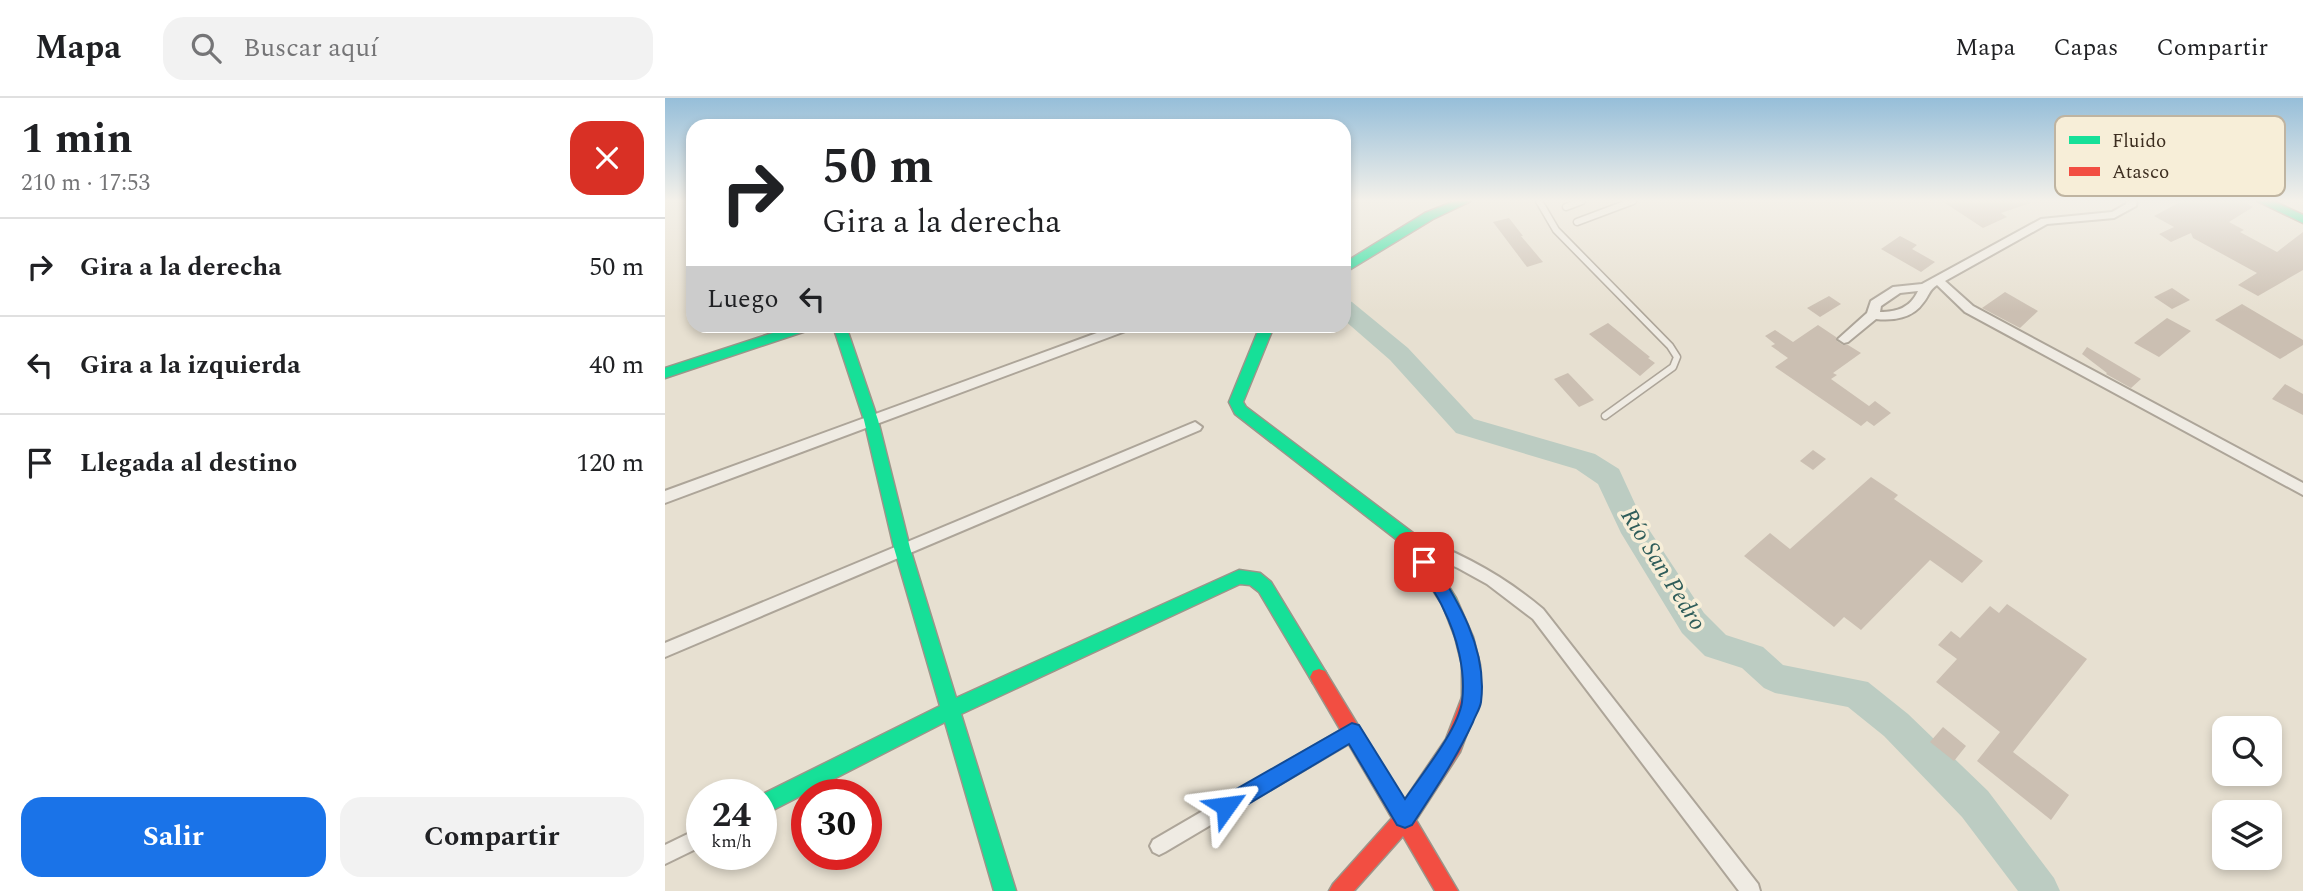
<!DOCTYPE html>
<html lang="es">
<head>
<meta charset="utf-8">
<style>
	body { margin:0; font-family:Spectral,serif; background:#f2f2f2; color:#202124; height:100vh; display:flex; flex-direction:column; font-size:26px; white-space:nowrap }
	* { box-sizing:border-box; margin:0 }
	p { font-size:23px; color:#757577 }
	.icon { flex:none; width:38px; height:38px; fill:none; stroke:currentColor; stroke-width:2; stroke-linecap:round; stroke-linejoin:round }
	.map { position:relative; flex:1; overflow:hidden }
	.side { display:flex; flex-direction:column; background:#fff; width:665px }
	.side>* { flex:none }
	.banner { position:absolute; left:21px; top:21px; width:665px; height:214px; border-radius:21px; box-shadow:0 4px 10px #0003; background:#fff; color:#202124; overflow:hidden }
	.fabs { position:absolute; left:1547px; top:618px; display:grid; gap:14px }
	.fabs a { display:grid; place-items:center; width:70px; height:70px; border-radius:14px; background:#fff; box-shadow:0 4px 10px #0003; font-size:35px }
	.speed { position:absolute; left:21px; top:681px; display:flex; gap:14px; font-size:35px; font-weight:700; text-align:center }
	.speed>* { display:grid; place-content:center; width:91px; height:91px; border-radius:50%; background:#fff; box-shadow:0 4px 10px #0003; line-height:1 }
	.speed small { font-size:18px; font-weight:400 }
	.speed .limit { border:10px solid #d22; background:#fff; color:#111 }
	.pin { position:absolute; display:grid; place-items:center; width:60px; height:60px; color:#fff; margin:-30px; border-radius:14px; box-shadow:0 4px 10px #0006 }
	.me { position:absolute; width:77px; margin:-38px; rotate:59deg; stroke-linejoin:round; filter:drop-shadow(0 0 5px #0008) }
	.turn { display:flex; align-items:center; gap:24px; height:147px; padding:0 21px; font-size:32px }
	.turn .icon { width:91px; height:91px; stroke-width:2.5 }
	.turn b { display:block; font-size:49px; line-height:60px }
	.then { display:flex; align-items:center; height:66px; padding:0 21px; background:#0003; gap:14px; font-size:26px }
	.round { display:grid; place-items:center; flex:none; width:74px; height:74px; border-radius:21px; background:#f2f2f2 }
	.head { display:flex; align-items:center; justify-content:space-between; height:119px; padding:0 21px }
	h1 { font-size:42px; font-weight:700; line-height:52px }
	.cta { display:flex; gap:14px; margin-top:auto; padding:14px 21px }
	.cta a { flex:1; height:80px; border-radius:21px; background:#1a73e8; color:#fff; font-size:28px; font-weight:700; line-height:80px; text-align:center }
	.cta a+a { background:#f2f2f2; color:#202124 }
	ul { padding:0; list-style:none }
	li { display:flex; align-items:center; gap:21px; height:98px; padding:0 21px; border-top:2px solid #e0e0e0 }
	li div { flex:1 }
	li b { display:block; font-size:26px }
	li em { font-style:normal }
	header { display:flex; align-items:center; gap:42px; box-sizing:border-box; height:98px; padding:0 35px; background:#fff; border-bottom:2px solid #e0e0e0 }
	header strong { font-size:33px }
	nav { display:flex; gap:38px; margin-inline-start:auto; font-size:24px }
	.search { width:490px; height:63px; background:#f2f2f2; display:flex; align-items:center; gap:18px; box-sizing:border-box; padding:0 24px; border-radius:21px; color:#757577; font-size:26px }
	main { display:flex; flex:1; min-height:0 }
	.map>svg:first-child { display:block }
</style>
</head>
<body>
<header>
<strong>Mapa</strong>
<div class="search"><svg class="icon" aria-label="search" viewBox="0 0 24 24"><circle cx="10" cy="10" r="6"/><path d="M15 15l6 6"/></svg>Buscar aquí</div>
<nav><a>Mapa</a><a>Capas</a><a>Compartir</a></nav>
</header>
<main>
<section class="side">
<div class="head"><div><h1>1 min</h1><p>210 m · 17:53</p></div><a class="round" style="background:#d93025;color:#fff"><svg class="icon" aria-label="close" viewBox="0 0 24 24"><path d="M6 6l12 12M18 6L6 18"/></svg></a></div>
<ul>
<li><svg class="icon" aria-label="right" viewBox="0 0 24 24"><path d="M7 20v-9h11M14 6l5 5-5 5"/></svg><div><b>Gira a la derecha</b></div><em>50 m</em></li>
<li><svg class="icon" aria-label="left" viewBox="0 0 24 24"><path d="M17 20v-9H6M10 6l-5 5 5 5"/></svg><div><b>Gira a la izquierda</b></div><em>40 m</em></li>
<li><svg class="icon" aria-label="arrive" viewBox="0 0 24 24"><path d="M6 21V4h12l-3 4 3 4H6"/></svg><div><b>Llegada al destino</b></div><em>120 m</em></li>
</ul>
<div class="cta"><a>Salir</a><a>Compartir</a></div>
</section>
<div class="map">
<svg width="1638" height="793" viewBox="0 0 1638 793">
	<rect width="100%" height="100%" fill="#e7e0d1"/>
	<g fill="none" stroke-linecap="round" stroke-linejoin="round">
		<path fill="#bcccc2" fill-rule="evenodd" d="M679,201L687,204L743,250L809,321L930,356L954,371L977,421L1039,515L1061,537L1098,549L1118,567L1203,584L1243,616L1323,693L1389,780L1395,793H1353L1297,719L1219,638L1183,609L1110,595L1099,590L1077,570L1040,558L1017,535L956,435L933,386L911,371L791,335L725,262L679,222Z"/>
	</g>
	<g fill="#cbbfb2">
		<path d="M1277,103H1365V105L1336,115L1342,119L1318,130Z"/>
		<path d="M1517,103H1577L1588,109L1564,124L1579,132L1575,134L1612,154L1638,134V172L1593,198L1573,187L1592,175L1528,140L1526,135L1506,144L1494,136L1509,129L1489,118Z"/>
		<path d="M844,120L858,138H856L878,164L862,169L828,124Z"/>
		<path d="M1235,138L1252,147L1247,151L1270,164L1256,174L1216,151Z"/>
		<path d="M1507,190L1525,202L1507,211L1489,199Z"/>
		<path d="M1340,194L1373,213L1355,230L1317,210Z"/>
		<path d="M1164,198L1176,206L1155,219L1142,210Z"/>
		<path d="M1577,206L1638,242V247L1615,261L1550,222Z"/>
		<path d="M1502,220L1526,233L1494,259L1469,245Z"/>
		<path d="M943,225L985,259L983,260L990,265L975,278L924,236Z"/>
		<path d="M1153,227L1171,239L1172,243L1178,247H1183L1196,255L1168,275L1172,277L1166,281L1204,308L1210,303L1226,315L1209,328L1202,323L1196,328L1110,269L1123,260L1106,248L1110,246L1100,238L1110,232L1128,244Z"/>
		<path d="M1422,249L1476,281L1466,290L1441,276L1442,275L1417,256Z"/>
		<path d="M903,275L929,302L914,309L889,281Z"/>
		<path d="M1620,286L1638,296V317L1607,301Z"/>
		<path d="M1148,352L1161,361L1148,372L1135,363Z"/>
		<path d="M1206,379L1233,397L1229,401L1318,463L1297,485L1265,462L1196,532L1179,519L1169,529L1079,458L1105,435L1125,451Z"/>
		<path d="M1342,506L1422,561L1348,654L1404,697L1386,722L1312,663L1335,634L1271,584L1292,561L1273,547L1286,533L1295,540L1325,508L1334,515Z"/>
		<path d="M1278,629L1301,648L1289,663L1265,644Z"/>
	</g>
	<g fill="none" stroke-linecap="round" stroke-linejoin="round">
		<defs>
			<g id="lane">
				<path d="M874,103L891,132L1005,248L1012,259L1008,269L940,318"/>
				<path d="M901,109L917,103"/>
				<path d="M912,124L968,103"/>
			</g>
			<g id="street">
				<path d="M1462,103H1472L1471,108L1449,120L1382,126L1280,183L1308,208L1638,385V397L1300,214L1272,187C1264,192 1264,198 1258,205C1248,220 1228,223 1211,221L1183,244L1179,245L1173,241L1202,215L1206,203L1228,189L1257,186L1376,121L1447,114L1461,106ZM1253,193C1245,210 1232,214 1215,214L1216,208L1235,195Z"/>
				<path d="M451,228H468L466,231L0,405V393Z"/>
				<path d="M530,324L537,329L535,332L0,559V545Z"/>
				<path d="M746,437C795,454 839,478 878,511L1093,786L1095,793H1074L868,521L822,486L793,470L741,447L739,443L741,439Z"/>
				<path d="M687,626L693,628L695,634L693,640L500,754L494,757L488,754L485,748L488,742Z"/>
				<path d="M37,729V748L0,766V747Z"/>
			</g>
			<g id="fast">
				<path d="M790,103H806L768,121L679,175V165L760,115Z"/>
				<path d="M1592,103H1608L1638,117V125Z"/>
				<path d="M129,228H149L147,231L0,280V270Z"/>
				<path d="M168,228H181L213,322L245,450L291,600L574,472L595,475L606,484L660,573L663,579L660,585L654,587L648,585L594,494L585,487L575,486L296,616L351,793H329L280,624L96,718V697L275,608L229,450L199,322Z"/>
				<path d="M595,228H609L578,304L581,309L752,438L791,500L808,539L815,567V600L813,606L806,609L799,606L797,600V567L790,539L778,508L740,448L570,316L564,304Z"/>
			</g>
			<path id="jam" d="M654,571L660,573L739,703L781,641L799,594L806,591L813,594L815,600L795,654L751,722L793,793H770L738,738L689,793H664L668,786L727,720L648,585L645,579L648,573Z"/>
		</defs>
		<use href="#lane" stroke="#ada599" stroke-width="9"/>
		<use href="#street" stroke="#ada599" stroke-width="4"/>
		<use href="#fast" stroke="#9c958a" stroke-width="3"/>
		<use href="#jam" stroke="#9c958a" stroke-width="3"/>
		<use href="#lane" stroke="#efebe3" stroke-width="6"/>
		<use href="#street" fill="#efebe3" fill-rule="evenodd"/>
		<use href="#fast" fill="#16e098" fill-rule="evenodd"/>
		<use href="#jam" fill="#f24e42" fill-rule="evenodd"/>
	</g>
	<linearGradient id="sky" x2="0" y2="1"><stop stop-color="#96bed9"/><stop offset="0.48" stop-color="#f4f1ea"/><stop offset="1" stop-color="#f4f1ea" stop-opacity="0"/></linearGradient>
	<rect width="1638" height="214" fill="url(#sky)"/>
	<path fill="#1a73e8" stroke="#114b97" stroke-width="2" d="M759,457L765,459C792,501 823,551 816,604C815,611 810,618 808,624C791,661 769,693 747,727L740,730L732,727L684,646L568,715L561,718L554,715L551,708L554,701L687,625L694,627L740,701C756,677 793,632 797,604C801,573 792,538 778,510C771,494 759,480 751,464L753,459Z"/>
	<g text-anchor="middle" stroke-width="7" stroke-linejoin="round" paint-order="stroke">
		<g font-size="24" font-style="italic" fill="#2f5d5a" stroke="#f7eed8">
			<text transform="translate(999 471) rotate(58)" y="8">Río San Pedro</text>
		</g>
	</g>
	<rect x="1390" y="18" width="230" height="80" rx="10" fill="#f7eed8" stroke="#bfb4a1" stroke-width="2"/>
	<rect x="1404" y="38" width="31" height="8" fill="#16e098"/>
	<rect x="1404" y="69" width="31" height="9" fill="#f24e42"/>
	<g font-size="19" fill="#3d2e20">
		<text x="1447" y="49">Fluido</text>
		<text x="1447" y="80">Atasco</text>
	</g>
</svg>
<div class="fabs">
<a><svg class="icon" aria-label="search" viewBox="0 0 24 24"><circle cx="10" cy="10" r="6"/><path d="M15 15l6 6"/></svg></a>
<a><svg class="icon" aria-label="layers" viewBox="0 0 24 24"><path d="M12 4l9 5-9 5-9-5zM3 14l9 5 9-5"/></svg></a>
</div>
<div class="speed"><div>24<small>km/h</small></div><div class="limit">30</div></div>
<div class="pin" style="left:759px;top:464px;background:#d93025"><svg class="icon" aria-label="arrive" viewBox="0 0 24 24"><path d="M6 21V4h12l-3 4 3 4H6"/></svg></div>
<svg class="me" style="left:561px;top:708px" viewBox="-20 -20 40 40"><path d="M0-17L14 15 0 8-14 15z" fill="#1a73e8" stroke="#fff" stroke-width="4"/></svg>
<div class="banner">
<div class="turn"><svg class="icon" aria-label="right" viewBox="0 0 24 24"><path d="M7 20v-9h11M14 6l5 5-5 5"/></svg><div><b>50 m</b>Gira a la derecha</div></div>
<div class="then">Luego<svg class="icon" aria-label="left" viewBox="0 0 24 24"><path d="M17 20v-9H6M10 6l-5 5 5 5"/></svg></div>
</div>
</div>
</main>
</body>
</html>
